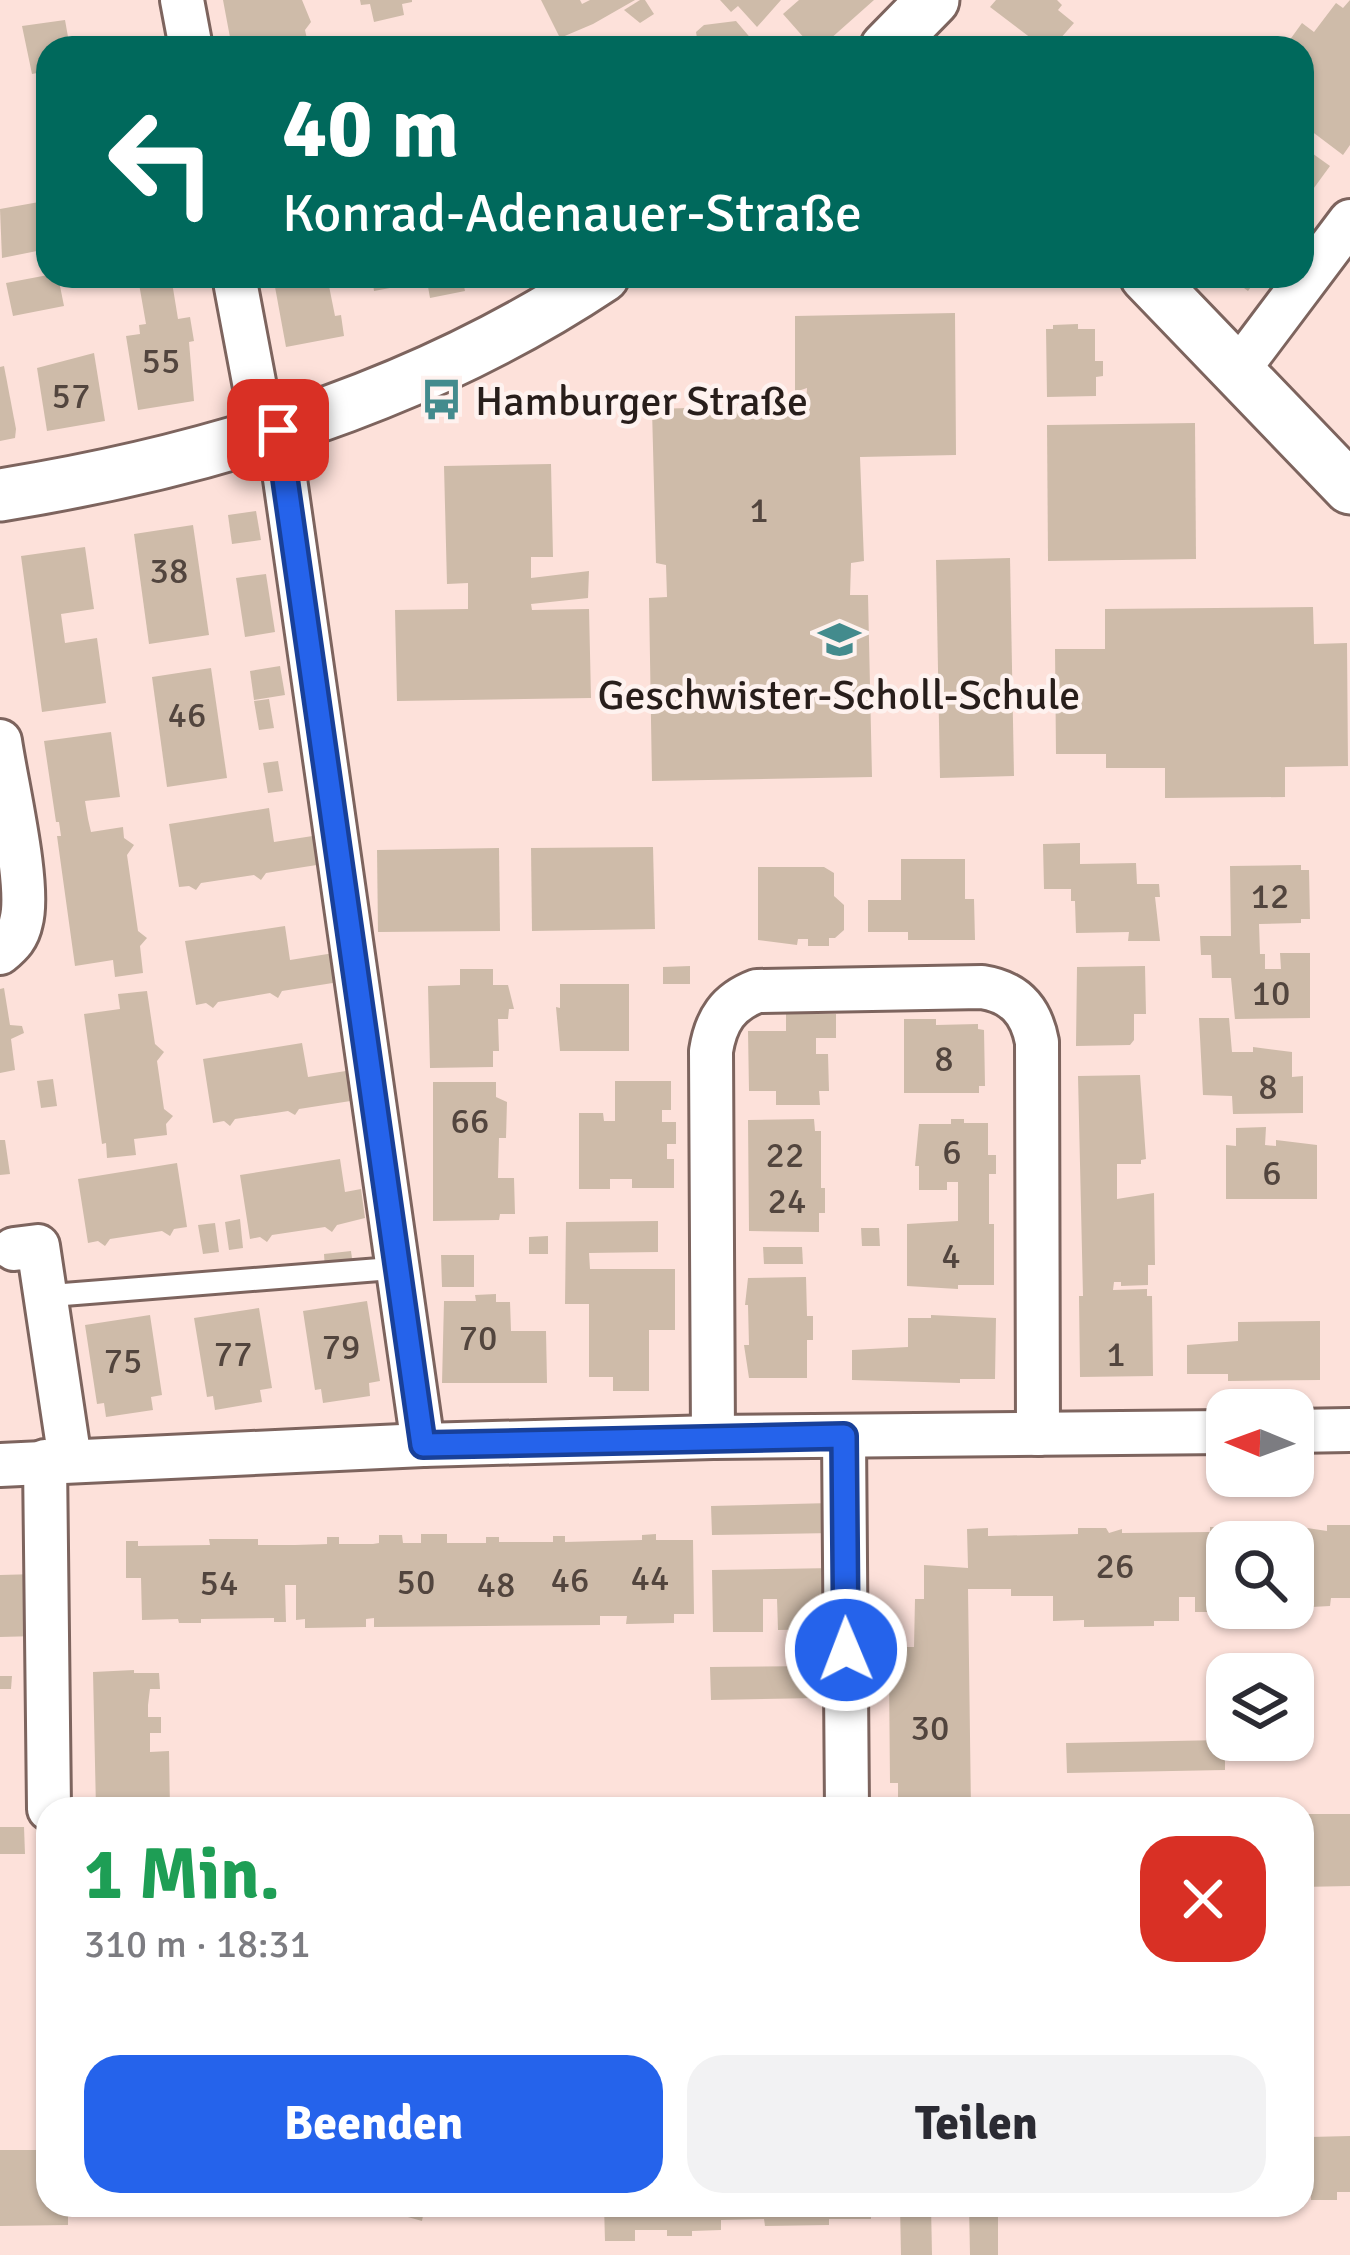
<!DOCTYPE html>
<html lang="de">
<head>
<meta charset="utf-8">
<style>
	body { margin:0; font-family:Signika,sans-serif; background:#f2f2f3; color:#2b2b33; height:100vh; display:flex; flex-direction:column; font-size:45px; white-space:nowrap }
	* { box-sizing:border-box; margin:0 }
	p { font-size:39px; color:#7c7c81 }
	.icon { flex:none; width:66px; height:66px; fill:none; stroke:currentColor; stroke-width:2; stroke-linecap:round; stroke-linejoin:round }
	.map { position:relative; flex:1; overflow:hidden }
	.panel { position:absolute; left:36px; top:1797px; width:1278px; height:420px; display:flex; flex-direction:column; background:#fff; border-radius:36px; box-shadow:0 3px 9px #0004 }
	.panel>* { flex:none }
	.top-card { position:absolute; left:36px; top:36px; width:1278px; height:252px; border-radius:36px; box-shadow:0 3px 9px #0004; background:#00695c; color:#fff; overflow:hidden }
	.needle { width:78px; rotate:271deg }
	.fabs { position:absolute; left:1206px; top:1389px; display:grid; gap:24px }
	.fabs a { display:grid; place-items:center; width:108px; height:108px; border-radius:24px; background:#fff; box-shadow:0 3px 9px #0004; font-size:60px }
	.pin { position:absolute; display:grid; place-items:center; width:102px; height:102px; color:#fff; margin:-51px; border-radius:24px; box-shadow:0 6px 18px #0006 }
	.me { position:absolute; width:132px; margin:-66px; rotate:359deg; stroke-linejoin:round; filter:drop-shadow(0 0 9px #0008) }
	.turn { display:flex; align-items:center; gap:42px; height:252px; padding:0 48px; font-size:54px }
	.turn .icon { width:156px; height:156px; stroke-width:2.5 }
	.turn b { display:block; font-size:84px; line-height:102px }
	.round { display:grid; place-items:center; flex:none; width:126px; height:126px; border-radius:36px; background:#f2f2f3 }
	.head { display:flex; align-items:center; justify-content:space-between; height:204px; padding:0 48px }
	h1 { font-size:72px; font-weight:800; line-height:90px; color:#1e9e55 }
	.primary-button { display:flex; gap:24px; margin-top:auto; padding:24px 48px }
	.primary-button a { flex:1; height:138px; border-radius:36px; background:#2563eb; color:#fff; font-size:48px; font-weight:800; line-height:138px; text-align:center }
	.primary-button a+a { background:#f2f2f3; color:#2b2b33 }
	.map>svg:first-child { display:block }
</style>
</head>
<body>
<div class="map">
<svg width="1350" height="2255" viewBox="0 0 1350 2255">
	<rect width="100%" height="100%" fill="#fde1da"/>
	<g fill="#cebba9">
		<path d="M223,0H302L311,22L305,30L309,48H232Z"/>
		<path d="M360,0H412V2L402,4L404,15L374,22L370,4L361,5Z"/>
		<path d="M541,0H580L582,4L590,0H635L593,24L560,38Z"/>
		<path d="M640,0H645L654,14L640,23L624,10Z"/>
		<path d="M720,0H781L757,27L738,6L731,12Z"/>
		<path d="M799,0H874L820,48H813L783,14Z"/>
		<path d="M996,0H1057L1062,5L1058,10L1074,23L1052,48H1044L990,7Z"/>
		<path d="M1350,0V145L1343,155L1302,124V48H1284L1302,23L1314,32L1336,3L1343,8Z"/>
		<path d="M65,20L70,48H48V71L32,74L22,26Z"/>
		<path d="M736,21L759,48H699L693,41L697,38L696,32L704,25Z"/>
		<path d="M126,38L127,48H111L110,41Z"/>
		<path d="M1302,146L1330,166L1311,192L1302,185Z"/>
		<path d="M39,202L47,249L2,258L0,209Z"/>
		<path d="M48,275L58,276L64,306L13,316L6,283Z"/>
		<path d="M171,276L178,319L190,317L194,341L189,342L194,401L138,410L126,336L140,334L139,325L146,324L138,278Z"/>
		<path d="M273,276H327L335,316L341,315L344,336L286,347Z"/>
		<path d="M341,276H462L465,291L430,298L427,281L374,291L373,284Z"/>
		<path d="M1228,276H1259L1248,291Z"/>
		<path d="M955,313L956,455L860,457L864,561L851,563L850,595H868L872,777L652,781L649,598L667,597L666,565L656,563L652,409L806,405L807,388L795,392V316Z"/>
		<path d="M1078,324V329H1095V361H1103V376L1096,377V396L1047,397L1046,329H1053V325Z"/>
		<path d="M94,353L105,421L47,431L37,368Z"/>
		<path d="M4,366L16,429L15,438L0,441V367Z"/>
		<path d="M1195,423L1196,559L1048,561L1047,425Z"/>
		<path d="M551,464L553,557H531V578L589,571L588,598L531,604L532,610L589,609L591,698L397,701L395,610L468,609V583L447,584L444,466Z"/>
		<path d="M256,511L261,540L232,544L228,515Z"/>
		<path d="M193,525L209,635L149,644L134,534Z"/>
		<path d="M85,547L94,609L61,614L65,643L97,638L106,703L42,712L21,556Z"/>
		<path d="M1010,558L1014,776L940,778L936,560Z"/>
		<path d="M266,574L275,632L245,637L236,578Z"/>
		<path d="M1313,607L1314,644L1347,643L1348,766L1285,767V797L1165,798V768H1106V754H1056L1055,649H1105V609Z"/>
		<path d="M280,666L285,695L254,700L250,671Z"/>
		<path d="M211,668L227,778L167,787L152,677Z"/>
		<path d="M269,699L274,728L259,730L254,701Z"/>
		<path d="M111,732L120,797L85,801L88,819L91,832L123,827L124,838L134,845L127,855L138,931L147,938L140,946L143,973L115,977L113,960L75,966L57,836H61L59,822H56L44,741Z"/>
		<path d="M278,761L283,791L268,793L263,763Z"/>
		<path d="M269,808L274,842L319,835L323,864L266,873L261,880L254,875L201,883L196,890L189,886L179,887L169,824Z"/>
		<path d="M1080,843V864L1136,863L1137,884H1159L1160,897H1155L1160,941H1128L1129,932L1076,933L1075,901H1071V889H1044L1043,844Z"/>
		<path d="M653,847L655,929L532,931L531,848Z"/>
		<path d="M499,848L500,931L378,932L377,850Z"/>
		<path d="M901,859H965V899H974L975,940H908V932H868V900H901Z"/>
		<path d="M1301,865V870H1309L1310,919H1301V923L1259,924L1260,954H1265V969H1281L1280,953H1310V1018L1235,1019L1231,978H1212L1211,955H1201L1200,936H1231L1230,866Z"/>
		<path d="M758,867H824L834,873V896L844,905V930L835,938H829V946H808V939H798L797,945L758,940Z"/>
		<path d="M285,926L290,960L334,953L339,982L282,991L278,998L270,993L218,1002L213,1008L206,1003L196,1005L185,941Z"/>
		<path d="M690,966V984H663V967Z"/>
		<path d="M1145,966L1146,1014H1134V1040L1130,1045L1076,1046L1077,967Z"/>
		<path d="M460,969H493V985H508L514,1009H509L508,1019H498L499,1051H493V1067L430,1068L428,986L460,985Z"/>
		<path d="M560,984H629V1051H560L556,1007L560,1008Z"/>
		<path d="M4,988L10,1025L22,1026L24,1033L11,1039L15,1070L0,1073V989Z"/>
		<path d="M147,991L155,1044L164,1052L157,1061L164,1109L173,1116L166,1124L167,1135L134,1139L136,1155L107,1158L106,1143L102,1144L84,1014L120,1009L118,994Z"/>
		<path d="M786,1014H836V1038H816V1054H828L829,1091H819L820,1105H776V1091H749L748,1031H786Z"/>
		<path d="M1199,1018H1229L1232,1052H1253V1047L1292,1052V1077L1303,1076V1113L1233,1114L1232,1096L1203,1095Z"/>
		<path d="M904,1019H936V1025L978,1024V1029L984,1030L985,1086H979V1093H904Z"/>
		<path d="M302,1043L308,1077L352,1070L357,1100L299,1109L295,1115L288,1111L235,1119L230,1126L224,1121L213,1123L203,1059Z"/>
		<path d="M1140,1075L1146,1159L1141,1160V1164H1117V1199L1154,1193L1155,1265H1148V1285L1121,1286V1282H1114L1113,1290L1147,1289V1296H1152L1153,1376L1080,1377L1079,1296H1083L1078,1076Z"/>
		<path d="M53,1079L57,1106L41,1108L37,1081Z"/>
		<path d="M615,1081H671V1110H662V1122H676V1144H667V1159H674V1188H632V1179H610V1189H579V1113H603L604,1121H615Z"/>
		<path d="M433,1082H496V1097L507,1102L506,1138H499L498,1178H514L515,1214H500L499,1220L433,1221Z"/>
		<path d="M814,1119L815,1131H821V1188H825V1213H819V1232L749,1231L748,1120Z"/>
		<path d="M951,1119H964V1123H988V1155H996V1174H989V1224H994V1285H958V1289L907,1286V1224L958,1221V1182H947V1190H919V1166H915L919,1124H951Z"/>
		<path d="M1266,1127L1265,1145L1276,1146V1140L1317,1145V1199H1226V1145L1236,1146V1128Z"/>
		<path d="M0,1140H5L10,1174L0,1175Z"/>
		<path d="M340,1159L345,1192L361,1189L365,1218L337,1225L332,1232L325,1227L272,1235L267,1242L260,1237L250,1239L240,1175Z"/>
		<path d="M177,1163L187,1227L174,1229L170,1236L162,1231L110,1239L105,1246L98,1241L88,1243L78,1179Z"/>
		<path d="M240,1219L243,1248L229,1250L225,1222Z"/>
		<path d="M658,1221V1252L589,1253L590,1269H675V1330H649V1391H613V1377H589V1304H565L566,1222Z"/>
		<path d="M215,1223L219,1252L203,1254L198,1225Z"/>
		<path d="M861,1228H879L880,1246H862Z"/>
		<path d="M548,1236V1254H529V1237Z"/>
		<path d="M763,1247H802L803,1264H764Z"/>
		<path d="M351,1251L353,1266L325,1269L324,1254Z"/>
		<path d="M441,1255H474V1287H442Z"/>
		<path d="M806,1277L807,1316H813V1340H807V1378H749L744,1345H749L748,1305H745L748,1278Z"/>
		<path d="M496,1294V1302H510L511,1331H546L547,1383H442L444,1301H476L475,1295Z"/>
		<path d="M367,1301L380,1381L369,1383L370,1396L323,1403L321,1389L315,1390L303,1311Z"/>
		<path d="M259,1308L272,1388L260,1390L262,1402L215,1410L213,1396L207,1397L194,1318Z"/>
		<path d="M150,1315L162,1395L151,1397L153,1410L106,1417L104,1403L97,1404L85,1325Z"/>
		<path d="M931,1315L996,1318L995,1379H960V1383L852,1380V1350L908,1347V1318H931Z"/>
		<path d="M1320,1321V1380L1228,1381V1374H1187V1345L1238,1341V1322Z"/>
		<path d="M831,1503L832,1533L712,1535L711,1506Z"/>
		<path d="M1327,1525H1350V1598H1331L1330,1606L1312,1607V1598H1293V1542H1227V1608H1240V1617L1214,1618V1612H1195V1597H1179V1621H1154V1626L1084,1627V1620L1053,1621V1596H1011V1589H968L971,1809H898V1783H890L889,1672L896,1671V1647H914L915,1599H924V1565L968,1568L967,1529L988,1528V1536L1078,1534V1528H1106L1109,1533L1122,1529V1533L1210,1532V1527H1224L1223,1532L1294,1531V1526L1327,1531Z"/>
		<path d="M421,1534H447V1543H486V1537H499V1542H553V1536H565V1542L642,1540V1535L656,1534V1540H693L694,1614H674V1623L626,1624L627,1616H600V1625L374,1627V1618L366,1619V1627L305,1628V1619L296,1620V1585H285L286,1622H274V1618L201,1619V1623H179L178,1619L142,1620L141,1578H126V1541H138V1546L210,1545L209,1539H258V1545H295L327,1544V1537H339V1544H373L379,1543V1535H402L403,1543H421Z"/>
		<path d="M833,1568V1629L778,1630L777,1599H763V1632H713L712,1570Z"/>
		<path d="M37,1574V1636L0,1637V1575Z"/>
		<rect x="1260" y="1608" width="34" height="8"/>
		<path d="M818,1666V1698L711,1700L710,1667Z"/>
		<path d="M134,1670V1673H159L160,1689H150L148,1705V1717H161V1733H150V1752L169,1751L170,1809H96L93,1672Z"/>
		<path d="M0,1676H12L11,1689H0Z"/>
		<path d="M1225,1740V1770L1067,1773L1066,1743Z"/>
		<path d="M1302,1814H1350V1886L1302,1887Z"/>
		<path d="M0,1827H24L25,1854H0Z"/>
		<path d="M1350,2136V2192H1337V2200H1311L1310,2137Z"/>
		<path d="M0,2150H48V2205H68V2225L0,2226Z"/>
		<path d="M365,2205H425L422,2221Z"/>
		<path d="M604,2205H871V2219H829V2225L765,2226L764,2219L721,2220V2230L692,2231V2236H667V2230H635V2241H605Z"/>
		<path d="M900,2205H931L932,2255H901Z"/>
		<path d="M969,2205H998V2255H970Z"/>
	</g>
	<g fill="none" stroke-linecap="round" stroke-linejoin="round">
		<defs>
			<path id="service" d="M45,1296L398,1268"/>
			<g id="minor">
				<path d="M182,0L191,48"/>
				<path d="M234,276L264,435"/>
				<path d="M1238,370L1350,221"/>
				<path d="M278,430L423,1445"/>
				<path d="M0,741C6,783 31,886 21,922C18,937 11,944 0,953"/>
				<path d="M14,1249L38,1246L70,1460"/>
				<path d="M1293,1431L1350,1430"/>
				<path d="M844,1436L847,1809"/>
				<path d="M713,1437L711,1051C716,1020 728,1002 757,991L982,987C1014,992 1031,1010 1037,1042L1038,1434"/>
				<path d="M45,1461L49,1809"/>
				<path d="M0,1465L423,1445L713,1437L1227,1432"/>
			</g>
			<g id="tertiary">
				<path d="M886,48L933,0"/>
				<path d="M1146,276L1350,488"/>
				<path d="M0,495C212,461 423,396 603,276"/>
			</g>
		</defs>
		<use href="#service" stroke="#7d645e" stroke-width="27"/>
		<use href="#minor" stroke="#7d645e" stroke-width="48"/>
		<use href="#tertiary" stroke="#7d645e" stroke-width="57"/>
		<use href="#service" stroke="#fff" stroke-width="21"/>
		<use href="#minor" stroke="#fff" stroke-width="42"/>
		<use href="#tertiary" stroke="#fff" stroke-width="51"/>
	</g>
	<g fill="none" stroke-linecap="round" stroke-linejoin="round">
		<defs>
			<path id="route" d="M278,430L423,1445L844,1436L846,1650"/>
		</defs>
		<use href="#route" stroke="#184099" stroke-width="30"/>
		<use href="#route" stroke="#2563eb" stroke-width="21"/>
	</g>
	<defs>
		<symbol id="bus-bare" viewBox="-9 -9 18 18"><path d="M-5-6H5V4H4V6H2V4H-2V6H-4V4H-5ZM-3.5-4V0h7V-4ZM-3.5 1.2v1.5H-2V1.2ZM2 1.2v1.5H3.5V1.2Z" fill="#438b8d" stroke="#fef2ef" stroke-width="2.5" paint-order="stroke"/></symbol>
		<symbol id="school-bare" viewBox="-9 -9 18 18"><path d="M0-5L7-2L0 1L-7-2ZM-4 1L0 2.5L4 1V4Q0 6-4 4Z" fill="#438b8d" stroke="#fef2ef" stroke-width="2.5" paint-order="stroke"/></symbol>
	</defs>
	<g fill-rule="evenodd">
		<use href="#bus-bare" x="412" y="370" width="59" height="59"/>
		<use href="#school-bare" x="810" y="610" width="59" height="59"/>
	</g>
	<g text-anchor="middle" stroke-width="9" stroke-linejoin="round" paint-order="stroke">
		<g font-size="36" fill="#52453e">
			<text x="161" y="373">55</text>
			<text x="71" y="408">57</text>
			<text x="759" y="522">1</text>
			<text x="169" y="583">38</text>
			<text x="187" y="727">46</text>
			<text x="1270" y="908">12</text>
			<text x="1271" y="1005">10</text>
			<text x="944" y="1071">8</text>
			<text x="1268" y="1099">8</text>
			<text x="470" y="1133">66</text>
			<text x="952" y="1164">6</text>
			<text x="785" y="1167">22</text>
			<text x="1272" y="1185">6</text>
			<text x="787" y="1213">24</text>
			<text x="951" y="1268">4</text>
			<text x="478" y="1350">70</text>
			<text x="341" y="1359">79</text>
			<text x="233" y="1366">77</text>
			<text x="1116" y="1366">1</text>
			<text x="123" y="1373">75</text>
			<text x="1115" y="1578">26</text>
			<text x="650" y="1590">44</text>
			<text x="570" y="1592">46</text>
			<text x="416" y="1594">50</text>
			<text x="219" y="1595">54</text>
			<text x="496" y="1597">48</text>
			<text x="930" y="1740">30</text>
		</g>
		<g font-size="42" fill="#281e1b" stroke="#fef2ef" text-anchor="start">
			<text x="475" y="415">Hamburger Straße</text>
			<text x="839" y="709" text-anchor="middle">Geschwister-Scholl-Schule</text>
		</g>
	</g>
</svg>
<div class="fabs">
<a><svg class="needle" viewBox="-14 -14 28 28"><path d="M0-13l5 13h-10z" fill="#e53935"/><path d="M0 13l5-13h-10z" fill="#7c7c81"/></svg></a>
<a><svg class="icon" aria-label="search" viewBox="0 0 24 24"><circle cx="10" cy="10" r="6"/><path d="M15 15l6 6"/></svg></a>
<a><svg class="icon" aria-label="layers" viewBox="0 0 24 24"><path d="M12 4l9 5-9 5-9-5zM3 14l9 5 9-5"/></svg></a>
</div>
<div class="pin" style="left:278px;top:430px;background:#d93025"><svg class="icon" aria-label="arrive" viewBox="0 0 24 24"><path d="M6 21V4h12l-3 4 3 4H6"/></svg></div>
<svg class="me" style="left:846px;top:1650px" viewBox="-20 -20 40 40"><circle r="17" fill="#2563eb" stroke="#fff" stroke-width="3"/><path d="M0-11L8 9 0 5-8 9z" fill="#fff"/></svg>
<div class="top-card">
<div class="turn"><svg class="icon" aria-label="left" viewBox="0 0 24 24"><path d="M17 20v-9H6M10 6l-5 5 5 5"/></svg><div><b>40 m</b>Konrad-Adenauer-Straße</div></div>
</div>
<section class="panel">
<div class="head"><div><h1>1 Min.</h1><p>310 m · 18:31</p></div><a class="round" style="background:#d93025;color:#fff"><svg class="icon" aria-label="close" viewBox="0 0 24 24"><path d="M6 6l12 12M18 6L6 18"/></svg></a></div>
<div class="primary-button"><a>Beenden</a><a>Teilen</a></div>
</section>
</div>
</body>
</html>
